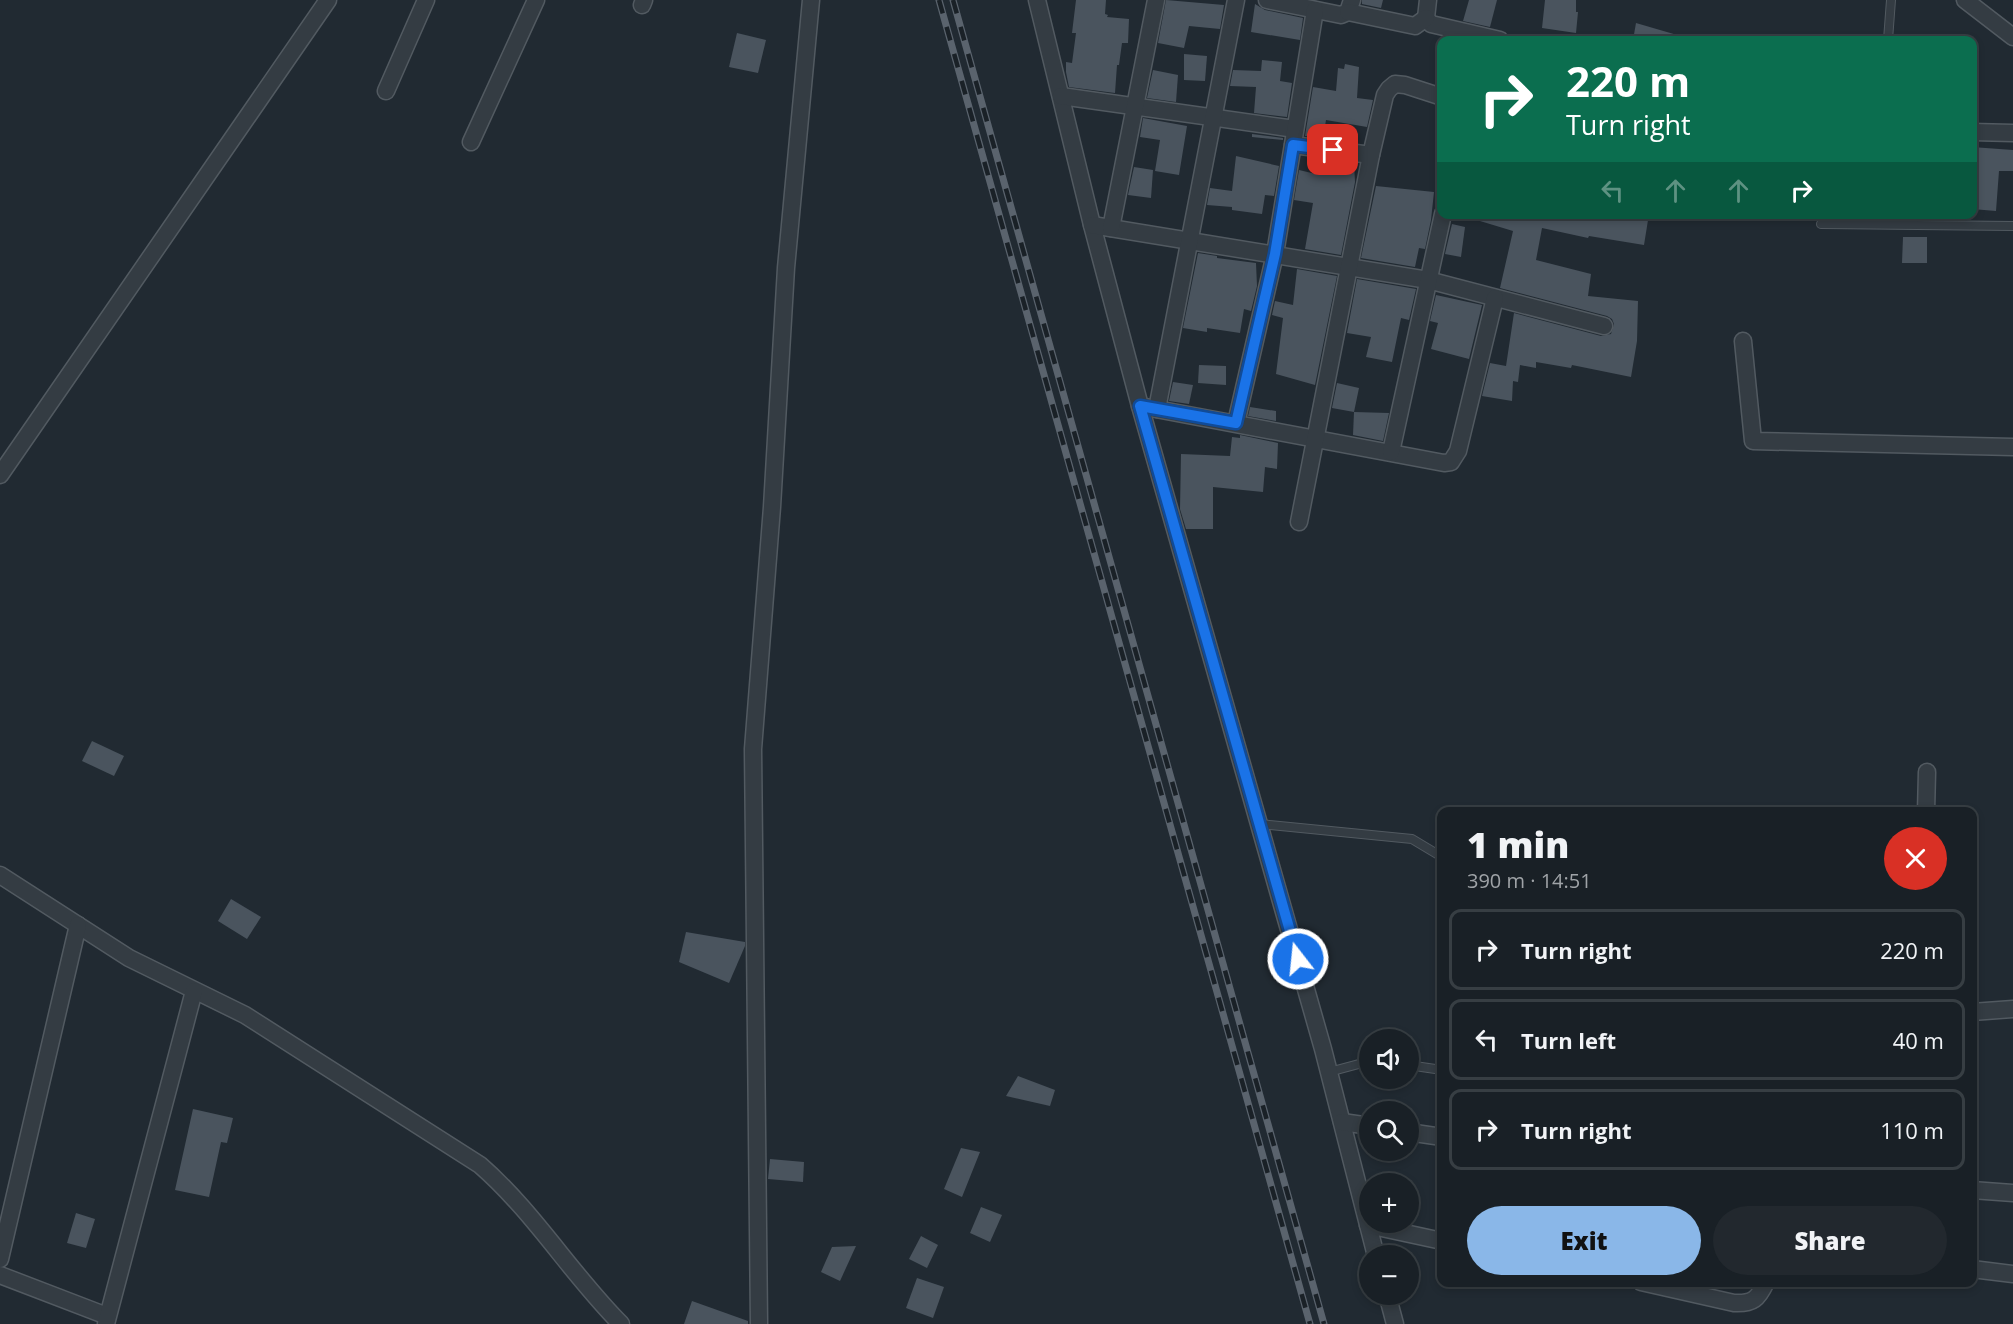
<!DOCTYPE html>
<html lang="en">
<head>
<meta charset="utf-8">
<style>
	body { margin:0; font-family:"Open Sans",sans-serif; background:#22282e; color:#f1f3f6; height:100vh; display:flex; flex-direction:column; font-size:22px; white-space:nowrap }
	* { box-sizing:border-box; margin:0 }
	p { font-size:20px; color:#9fa3a7 }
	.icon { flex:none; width:33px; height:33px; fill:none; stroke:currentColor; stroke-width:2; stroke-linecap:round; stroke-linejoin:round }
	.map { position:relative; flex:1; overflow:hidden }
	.details { position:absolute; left:1437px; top:807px; width:540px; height:480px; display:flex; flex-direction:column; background:#192026; border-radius:12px; box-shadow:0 3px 9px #0003,0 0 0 2px #373e43 }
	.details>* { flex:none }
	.guide { position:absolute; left:1437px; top:36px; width:540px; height:183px; border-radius:12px; box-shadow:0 3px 9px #0003,0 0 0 2px #373e43; background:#0b6e4f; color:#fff; overflow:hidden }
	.controls { position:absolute; left:1359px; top:1029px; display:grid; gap:12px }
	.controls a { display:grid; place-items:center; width:60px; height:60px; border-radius:50%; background:#192026; box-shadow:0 3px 9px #0003,0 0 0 2px #373e43; font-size:30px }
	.pin { position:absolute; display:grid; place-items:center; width:51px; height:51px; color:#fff; margin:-26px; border-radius:12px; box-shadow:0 3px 9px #0006 }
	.me { position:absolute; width:66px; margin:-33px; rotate:344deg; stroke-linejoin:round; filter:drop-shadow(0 0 4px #0008) }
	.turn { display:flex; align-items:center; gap:21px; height:126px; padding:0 30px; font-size:27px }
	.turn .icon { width:78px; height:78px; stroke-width:2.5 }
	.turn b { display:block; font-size:42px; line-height:51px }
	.lanes { display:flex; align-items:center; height:57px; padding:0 30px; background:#0003; justify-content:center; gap:30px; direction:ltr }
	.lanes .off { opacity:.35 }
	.round { display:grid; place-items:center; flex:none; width:63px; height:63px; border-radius:32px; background:#22282e }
	.headline { display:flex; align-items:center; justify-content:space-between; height:102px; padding:0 30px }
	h1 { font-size:36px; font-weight:800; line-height:45px }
	.button { display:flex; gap:12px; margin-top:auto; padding:12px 30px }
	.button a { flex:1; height:69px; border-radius:36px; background:#8ab7e8; color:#111; font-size:24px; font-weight:800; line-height:69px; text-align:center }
	.button a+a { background:#22282e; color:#f1f3f6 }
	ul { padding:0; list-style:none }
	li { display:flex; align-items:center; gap:18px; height:81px; margin:0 12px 9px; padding:0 18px; border:3px solid #373e43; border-radius:12px }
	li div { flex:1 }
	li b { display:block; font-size:22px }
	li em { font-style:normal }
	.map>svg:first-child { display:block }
</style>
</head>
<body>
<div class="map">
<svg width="2013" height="1324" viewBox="0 0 2013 1324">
	<rect width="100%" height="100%" fill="#212a32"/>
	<g fill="#4a545e">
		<path d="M1076,0H1106L1105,14L1108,15L1107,17L1129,19L1128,43H1122L1119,65H1117L1115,93L1069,87L1066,72V62L1072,63L1076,33H1072Z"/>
		<path d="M1166,0L1224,5L1220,29L1189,26L1184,48L1158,43Z"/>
		<path d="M1362,0H1383L1381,8L1362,4Z"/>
		<path d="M1469,0H1497L1490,27L1463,21Z"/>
		<path d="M1545,0H1576V12H1578L1576,33L1542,28Z"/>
		<path d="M1255,4L1265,10L1303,18L1300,40L1251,32Z"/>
		<path d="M1636,23L1684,37V40H1633Z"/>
		<path d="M737,33L766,40L758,73L729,67Z"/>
		<path d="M1184,54L1207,56L1205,81L1184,80Z"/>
		<path d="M1262,60L1282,62L1280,81L1292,83L1287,117L1254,113L1256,87L1230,86L1233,70L1261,71Z"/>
		<path d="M1345,64L1359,67L1357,98L1373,100L1367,127L1326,120L1323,138L1305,136L1313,87L1336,91L1338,68L1344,69Z"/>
		<path d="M1153,70L1178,75L1176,102L1147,98Z"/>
		<path d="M1143,118L1187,126L1179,175L1155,171L1160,140L1140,137Z"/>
		<path d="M1252,134L1283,138V140L1252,137Z"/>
		<path d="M1972,147L2013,150V171H1999L1996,211L1972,209Z"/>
		<path d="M1236,156L1279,166L1274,196L1265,195L1262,214L1232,210V207L1207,205L1210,188L1232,191Z"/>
		<path d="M1321,159L1354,163L1355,182L1341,255L1305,249L1313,203L1294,200L1299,170L1320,175Z"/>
		<path d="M1134,167L1153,170L1151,198L1128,195Z"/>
		<path d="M1376,186L1434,192L1431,220L1425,249L1419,248L1415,267L1361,258Z"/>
		<path d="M1471,214H1649L1644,245L1589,236L1588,238L1542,228L1536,260L1591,274L1588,296L1638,301L1637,341L1631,377L1572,365L1571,368L1536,362V368L1520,365L1518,382L1513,381L1512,401L1482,396L1490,363L1506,366L1514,313L1601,336L1611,334L1614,324L1612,319L1607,316L1500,288L1513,231L1470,218Z"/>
		<path d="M1452,224L1465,227L1461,257L1445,254Z"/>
		<path d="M1903,237H1927V263H1902Z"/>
		<path d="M1198,253L1217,256V258L1256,263L1257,286L1251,311L1244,309L1240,333L1207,328V332L1183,328Z"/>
		<path d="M1297,269L1337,276L1315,385L1276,374L1283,318L1272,315L1275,301L1293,305Z"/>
		<path d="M1357,279L1416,289L1409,320L1401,318L1392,362L1366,357L1371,337L1347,333Z"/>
		<path d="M1436,295L1482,305L1469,359L1431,349L1438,323L1430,321Z"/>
		<path d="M1199,365L1226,366V385L1198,383Z"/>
		<path d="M1173,382L1193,385L1189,404L1169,401Z"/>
		<path d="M1337,383L1359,388L1354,412L1332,408Z"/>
		<path d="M1250,407L1276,411V421L1248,416Z"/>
		<path d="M1354,412L1389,413L1383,441L1353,435Z"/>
		<path d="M1240,435L1278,443L1277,469L1265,467L1263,492L1213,487V529H1186L1180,509L1181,454L1230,456L1232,437L1240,438Z"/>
		<path d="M92,741L124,756L114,776L82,761Z"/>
		<path d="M231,899L261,917L247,939L218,921Z"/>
		<path d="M686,932L745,942V946L729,983L679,962Z"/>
		<path d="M1018,1076L1055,1090L1050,1106L1006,1096Z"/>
		<path d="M193,1109L233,1118L227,1143L221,1142L209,1197L175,1190Z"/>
		<path d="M961,1148L980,1152L962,1197L944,1189Z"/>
		<path d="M770,1159L804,1162L803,1182L768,1179Z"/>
		<path d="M981,1207L1002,1215L990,1242L970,1233Z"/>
		<path d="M76,1213L95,1219L86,1248L67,1243Z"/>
		<path d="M921,1236L938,1245L927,1268L909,1259Z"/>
		<path d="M856,1246L840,1281L821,1272L832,1247Z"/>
		<path d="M917,1278L944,1287L933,1318L906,1308Z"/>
		<path d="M692,1301L748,1321V1324H684Z"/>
	</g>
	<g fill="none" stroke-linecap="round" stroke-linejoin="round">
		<defs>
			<g id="service">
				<path d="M1888,40L1891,0"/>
				<path d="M1821,224L2013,226"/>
				<path d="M1260,824L1412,839L1442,857"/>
				<path d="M1408,1065L1442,1070"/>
				<path d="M1329,1072L1370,1061"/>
			</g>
			<g id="minor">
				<path d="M1037,0L1092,225L1140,406L1323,1049L1376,1256"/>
				<path d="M1267,0L1341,15L1348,12L1352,0"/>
				<path d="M1428,0L1426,18L1431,24L1500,40"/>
				<path d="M1965,0L2013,37"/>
				<path d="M642,5L644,0"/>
				<path d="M1348,12L1415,26L1426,18"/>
				<path d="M386,91L426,0"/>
				<path d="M1061,96L1295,129"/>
				<path d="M1972,132L2013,133"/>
				<path d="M471,142L536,0"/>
				<path d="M1293,145L1371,155"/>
				<path d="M1092,225L1428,280L1604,326"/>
				<path d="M1111,228L1156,0"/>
				<path d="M1743,341L1753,441L2013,447"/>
				<path d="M1140,406L1444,463L1451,462L1458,451L1495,298"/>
				<path d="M1157,409L1236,0"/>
				<path d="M1236,423L1275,254L1315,10"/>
				<path d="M1391,452L1443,214"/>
				<path d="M0,475L328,0"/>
				<path d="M1299,522L1371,155L1385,95L1389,89L1395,84L1405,85L1442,97"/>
				<path d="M1926,812L1927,772"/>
				<path d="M0,875L129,958L245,1015L480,1165C534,1212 571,1274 621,1324"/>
				<path d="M1972,1012L2013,1009"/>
				<path d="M1342,1122L1370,1126"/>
				<path d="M1408,1132L1442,1137"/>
				<path d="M1972,1190L2013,1193"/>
				<path d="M1368,1225L1442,1241"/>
				<path d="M0,1259L78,925"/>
				<path d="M1972,1269L2013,1274"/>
				<path d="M0,1275L107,1316"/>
				<path d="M1641,1282L1734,1303C1753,1304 1758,1299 1766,1282"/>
				<path d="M1387,1294L1395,1324"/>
				<path d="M106,1324L194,991"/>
				<path d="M759,1324L753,749L772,507L786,268L811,0"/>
			</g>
		</defs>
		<use href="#service" stroke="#525a61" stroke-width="10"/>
		<use href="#minor" stroke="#525a61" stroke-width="19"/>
		<use href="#service" stroke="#343c43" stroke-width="8"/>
		<use href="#minor" stroke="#343c43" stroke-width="16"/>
		<defs>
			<g id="rail">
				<path d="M939,0L1310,1324"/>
				<path d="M953,0L1324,1324"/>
			</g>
		</defs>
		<use href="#rail" stroke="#5a636d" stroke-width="7"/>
		<use href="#rail" stroke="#1a2127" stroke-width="4.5" stroke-dasharray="14" stroke-linecap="butt"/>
	</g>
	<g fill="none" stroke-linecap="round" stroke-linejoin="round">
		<defs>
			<path id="route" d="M1298,959L1140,406L1236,423L1275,254L1293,145L1333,150"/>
		</defs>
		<use href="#route" stroke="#114b97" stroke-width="15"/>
		<use href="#route" stroke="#1a73e8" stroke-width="10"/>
	</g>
</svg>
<div class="controls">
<a><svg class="icon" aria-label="sound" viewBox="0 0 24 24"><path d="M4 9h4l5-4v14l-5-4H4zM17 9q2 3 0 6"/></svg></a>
<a><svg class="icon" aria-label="search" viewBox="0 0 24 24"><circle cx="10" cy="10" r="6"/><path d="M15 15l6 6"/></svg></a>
<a>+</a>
<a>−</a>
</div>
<div class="pin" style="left:1333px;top:150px;background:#d93025"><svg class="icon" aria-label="arrive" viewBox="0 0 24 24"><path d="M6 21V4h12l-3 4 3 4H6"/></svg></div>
<svg class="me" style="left:1298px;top:959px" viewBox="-20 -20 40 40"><circle r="17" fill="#1a73e8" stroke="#fff" stroke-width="3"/><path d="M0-11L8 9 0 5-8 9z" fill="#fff"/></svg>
<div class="guide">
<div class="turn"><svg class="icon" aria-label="right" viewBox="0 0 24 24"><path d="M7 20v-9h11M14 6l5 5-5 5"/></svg><div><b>220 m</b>Turn right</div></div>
<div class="lanes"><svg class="icon off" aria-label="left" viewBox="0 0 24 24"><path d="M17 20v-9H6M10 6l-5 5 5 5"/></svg><svg class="icon off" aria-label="ahead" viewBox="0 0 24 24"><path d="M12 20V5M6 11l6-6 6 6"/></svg><svg class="icon off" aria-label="ahead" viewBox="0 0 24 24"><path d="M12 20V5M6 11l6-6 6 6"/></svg><svg class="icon" aria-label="right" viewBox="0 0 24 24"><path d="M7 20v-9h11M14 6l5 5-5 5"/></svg></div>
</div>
<section class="details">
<div class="headline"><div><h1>1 min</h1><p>390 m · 14:51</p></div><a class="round" style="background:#d93025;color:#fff"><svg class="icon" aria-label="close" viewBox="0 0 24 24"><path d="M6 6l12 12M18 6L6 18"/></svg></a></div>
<ul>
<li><svg class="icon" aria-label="right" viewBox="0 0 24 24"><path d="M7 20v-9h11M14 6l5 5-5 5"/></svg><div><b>Turn right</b></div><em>220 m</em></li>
<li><svg class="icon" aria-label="left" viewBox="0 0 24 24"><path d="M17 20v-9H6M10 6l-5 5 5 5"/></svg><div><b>Turn left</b></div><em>40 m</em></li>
<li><svg class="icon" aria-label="right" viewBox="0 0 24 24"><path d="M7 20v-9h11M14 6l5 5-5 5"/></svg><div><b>Turn right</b></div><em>110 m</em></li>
</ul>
<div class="button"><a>Exit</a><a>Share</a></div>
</section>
</div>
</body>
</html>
